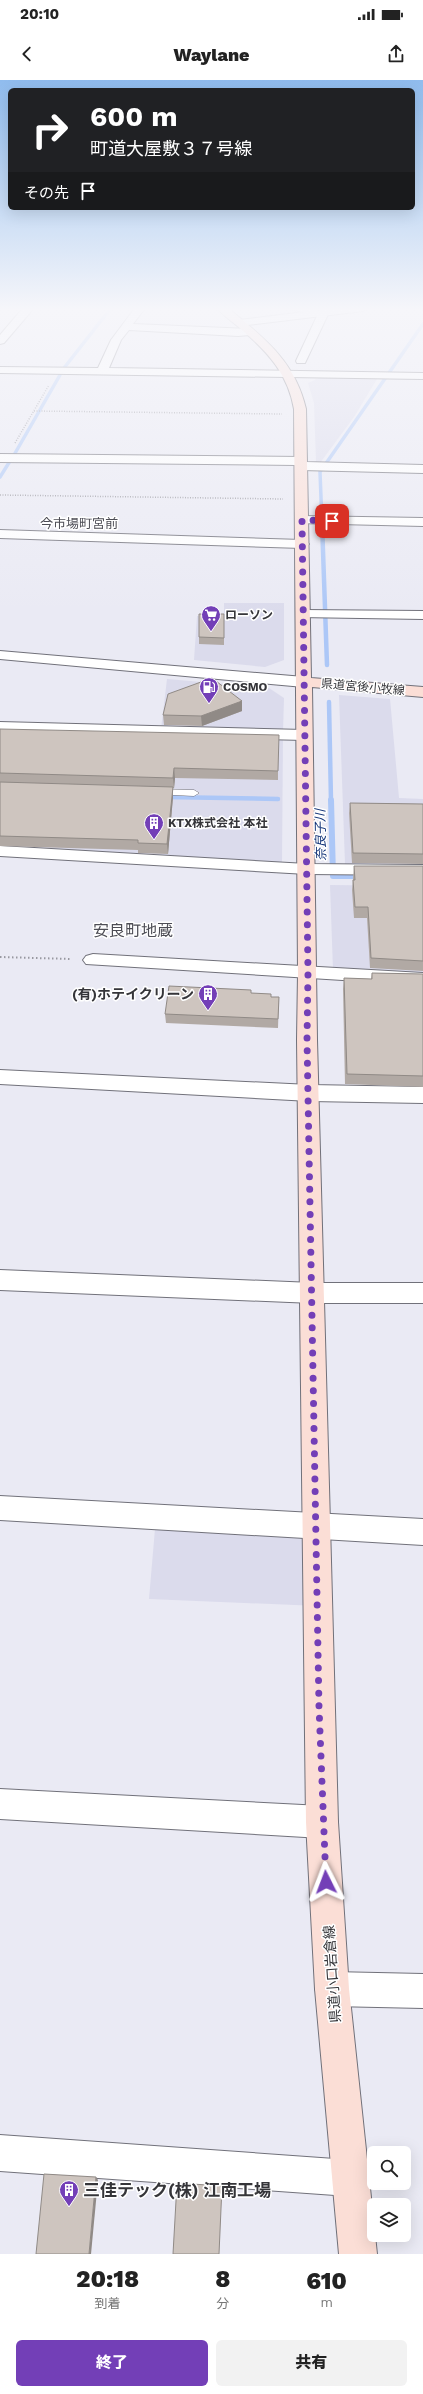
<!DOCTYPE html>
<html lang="ja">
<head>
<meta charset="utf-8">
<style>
	body { margin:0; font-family:"Work Sans","Noto Sans JP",sans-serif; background:#f2f2f2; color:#222; height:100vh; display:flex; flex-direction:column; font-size:15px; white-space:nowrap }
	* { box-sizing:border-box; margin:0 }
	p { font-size:13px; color:#767676 }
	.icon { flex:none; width:22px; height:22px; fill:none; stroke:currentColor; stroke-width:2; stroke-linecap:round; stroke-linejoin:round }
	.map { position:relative; height:2174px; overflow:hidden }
	.details { display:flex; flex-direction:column; background:#fff; flex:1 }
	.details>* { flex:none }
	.banner { position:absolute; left:8px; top:8px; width:407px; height:122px; border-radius:6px; box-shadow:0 4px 16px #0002; background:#202124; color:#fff; overflow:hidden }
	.fabs { position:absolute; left:367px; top:2066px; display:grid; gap:8px }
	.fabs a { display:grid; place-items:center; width:44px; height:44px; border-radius:6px; background:#fff; box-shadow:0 4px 16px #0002; font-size:20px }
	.pin { position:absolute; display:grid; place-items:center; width:34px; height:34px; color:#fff; margin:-17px; border-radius:8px; box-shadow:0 2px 6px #0006 }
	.me { position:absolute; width:44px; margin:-22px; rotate:357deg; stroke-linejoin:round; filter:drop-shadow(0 0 3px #0008) }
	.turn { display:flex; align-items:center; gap:14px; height:84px; padding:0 16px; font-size:18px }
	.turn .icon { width:52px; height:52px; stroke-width:2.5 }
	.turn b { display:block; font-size:28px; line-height:34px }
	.then { display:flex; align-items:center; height:38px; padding:0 16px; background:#0003; gap:8px; font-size:15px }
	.eta { display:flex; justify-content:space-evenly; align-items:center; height:68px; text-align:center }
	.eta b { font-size:24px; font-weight:800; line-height:28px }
	.cta { display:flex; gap:8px; margin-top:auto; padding:8px 16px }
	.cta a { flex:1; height:46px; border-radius:6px; background:#733fb7; color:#fff; font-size:16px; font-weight:800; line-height:46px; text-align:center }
	.cta a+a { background:#f2f2f2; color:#222 }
	.status { display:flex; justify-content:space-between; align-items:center; height:28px; padding:0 20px; background:#fff; direction:ltr }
	.status svg { height:11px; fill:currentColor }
	header { display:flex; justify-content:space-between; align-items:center; height:52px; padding:0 16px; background:#fff; font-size:18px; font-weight:800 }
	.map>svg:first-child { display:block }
</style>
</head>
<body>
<div class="status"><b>20:10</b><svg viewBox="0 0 49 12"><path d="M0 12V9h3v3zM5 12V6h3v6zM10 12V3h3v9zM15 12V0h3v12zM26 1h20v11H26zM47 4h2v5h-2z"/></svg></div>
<header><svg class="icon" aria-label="back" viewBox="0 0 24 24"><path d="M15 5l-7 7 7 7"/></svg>Waylane<svg class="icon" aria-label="share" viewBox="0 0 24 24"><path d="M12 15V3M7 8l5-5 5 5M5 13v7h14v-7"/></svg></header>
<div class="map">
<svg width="423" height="2174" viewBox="0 0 423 2174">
	<rect width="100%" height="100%" fill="#eaeaf4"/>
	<g fill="#dbdbec">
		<path d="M319,298L377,299L354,337L320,383L316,382L314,323L308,303Z"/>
		<path d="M224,523H284V580L265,587L194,580L197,536L224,537Z"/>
		<path d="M167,599L269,608L284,618L283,652L161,649Z"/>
		<path d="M339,615L390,619L399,718L423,719V785L345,784Z"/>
		<path d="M0,650L283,656L282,783L0,767Z"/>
		<path d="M330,805L423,806V895L333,890Z"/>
		<path d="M156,1437L316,1447L318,1526L149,1519Z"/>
	</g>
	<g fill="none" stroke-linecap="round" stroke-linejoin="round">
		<g stroke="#acc7f7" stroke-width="3.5">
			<path d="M64,288L111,228"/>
			<path d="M14,375L60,295"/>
			<path d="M0,397L10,381"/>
			<path d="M322,443L320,392L423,244"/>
		</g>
		<g stroke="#acc7f7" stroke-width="4.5">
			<path d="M322,442L327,585"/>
			<path d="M329,622L331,721"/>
			<path d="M164,717L278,719"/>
		</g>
		<path stroke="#acc7f7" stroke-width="6" d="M331,720L333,796H363"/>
		<defs>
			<path id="service" d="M156,709L194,710L199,713L194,716L153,714V710Z"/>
			<g id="minor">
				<path d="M23,228H34L4,263L0,264V255Z"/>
				<path d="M135,228H145L133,244L250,249L255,252L250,255L238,256L129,250L121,260L109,288L423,293V299L0,293V287L98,288L111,260Z"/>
				<path d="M287,228H311L319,233L321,228H331L305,283H297L296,281L317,236Z"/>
				<path d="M0,374L301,377L305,378L306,382L423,385V393L301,390L297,389L296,385L0,382Z"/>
				<path d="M301,436L423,438V446L296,443L295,440L296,437Z"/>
				<path d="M0,450L302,460L309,464L302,468L0,458Z"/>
				<path d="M303,530L423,531V539L298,537L296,534L298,531Z"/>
				<path d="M0,642L304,650L310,652L312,655L310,658L304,660L0,652Z"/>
				<path d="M0,766L307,784L423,785V795L307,794L0,776Z"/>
				<path d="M93,874L423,893V905L86,884L83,880L86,876Z"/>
				<path d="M0,990L310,1005L423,1007V1023L310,1021L0,1004Z"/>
				<path d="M0,1190L313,1203H423V1223H313L0,1210Z"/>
				<path d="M0,1416L423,1439V1465L0,1440Z"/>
				<path d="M0,1709L322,1726L333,1731L338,1742L333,1753L322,1758L0,1739Z"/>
				<path d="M332,1892L423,1894V1928L332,1926L320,1921L315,1909L320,1897Z"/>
				<path d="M0,2055L349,2080L362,2085L367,2098L362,2111L349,2116L0,2091Z"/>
			</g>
			<g id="tertiary">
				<path d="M336,228H368L363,231L239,246L234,243L239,240Z"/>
				<path d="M0,571L304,597L312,602L304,607L0,579Z"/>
			</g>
			<path id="secondary" d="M217,228H228C264,258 295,281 306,329L311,598L423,607V617L312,607L317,960L338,1742L349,1909L377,2174H339L315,1909L306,1742L297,960L298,893L294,329C288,295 269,273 243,251C235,243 224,237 217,228Z"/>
		</defs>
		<use href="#service" stroke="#71717a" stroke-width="1"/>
		<use href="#minor" stroke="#71717a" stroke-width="2"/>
		<use href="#tertiary" stroke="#71717a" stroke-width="2"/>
		<use href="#secondary" stroke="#71717a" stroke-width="2"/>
		<g stroke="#9898a0" stroke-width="1.5" stroke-dasharray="1 1.5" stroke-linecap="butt">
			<path d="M34,331L282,334"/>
			<path d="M15,363L49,305"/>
			<path d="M0,415L283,419"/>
		</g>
		<path stroke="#9898a0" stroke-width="2" stroke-dasharray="1.5 2.5" stroke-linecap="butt" d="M0,877L71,879"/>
		<use href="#service" fill="#fff" fill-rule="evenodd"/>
		<use href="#minor" fill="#fff" fill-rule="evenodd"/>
		<use href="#tertiary" fill="#fff" fill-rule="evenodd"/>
		<use href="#secondary" fill="#fbded6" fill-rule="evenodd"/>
	</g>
	<g fill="#b1a9a4">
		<path d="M199,534H224V565L199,564Z"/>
		<path d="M242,621V631L202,646L164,645L163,635Z"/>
		<path d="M0,649L278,691V700L175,698L174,708H173V717L168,774L138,773V770L0,766Z"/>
		<path d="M350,723L423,724V784L352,783L349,733Z"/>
		<path d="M354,786H423V891L370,888L367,838H354L352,810Z"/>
		<path d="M372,893L423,894V1007L345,1004L343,909L344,898L371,899Z"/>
		<path d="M251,913L271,917H279L278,948L166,943L165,934Z"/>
	</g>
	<g fill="#908a86">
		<path d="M242,621V631L202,646L201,636Z"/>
		<path d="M174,688L175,698L174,708L173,698Z"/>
		<path d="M173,707V717L168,774L167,764Z"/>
		<path d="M96,2097L98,2100L91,2174H89Z"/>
	</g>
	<g fill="#cec5bf" stroke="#908a86">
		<path d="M199,534H224V558L199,557Z"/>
		<path d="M212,598L242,621L201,636L163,635L168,614Z"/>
		<path d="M0,649L279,655L278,691L174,688L173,698L0,693Z"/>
		<path d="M0,702L173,707L167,764L138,763V760L0,756Z"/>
		<path d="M350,723L423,724V774L353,773Z"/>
		<path d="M354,786H423V881L371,878L368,827H355L353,800H355Z"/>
		<path d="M372,893L423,894V996L347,994L344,898L372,899Z"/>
		<path d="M169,906L251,910V913L271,914V917H279L278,939L165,934Z"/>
		<path d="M44,2094L96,2097L89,2174H36Z"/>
		<path d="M177,2103L222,2106L219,2174H173Z"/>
	</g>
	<linearGradient id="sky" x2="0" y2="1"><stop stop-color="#90bcee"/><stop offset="0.43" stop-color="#f6f6fa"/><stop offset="1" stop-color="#f6f6fa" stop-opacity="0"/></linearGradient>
	<rect width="423" height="533" fill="url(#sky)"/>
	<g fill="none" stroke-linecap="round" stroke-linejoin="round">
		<path stroke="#733fb7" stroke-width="7" stroke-dasharray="0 12.6" d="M326,1802L319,1627L307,960L308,893L302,440L332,441"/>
	</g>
	<defs>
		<symbol id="supermarket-pin" viewBox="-11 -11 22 30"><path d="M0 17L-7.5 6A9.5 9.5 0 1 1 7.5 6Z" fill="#733fb7" stroke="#fff"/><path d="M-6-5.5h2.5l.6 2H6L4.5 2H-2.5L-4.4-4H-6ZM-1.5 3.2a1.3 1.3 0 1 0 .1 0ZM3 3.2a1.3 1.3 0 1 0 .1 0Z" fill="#fff"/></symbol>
		<symbol id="fuel-pin" viewBox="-11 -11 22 30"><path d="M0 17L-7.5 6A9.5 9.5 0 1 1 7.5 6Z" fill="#733fb7" stroke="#fff"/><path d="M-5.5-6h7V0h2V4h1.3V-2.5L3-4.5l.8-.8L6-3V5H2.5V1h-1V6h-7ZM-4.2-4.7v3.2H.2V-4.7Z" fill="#fff"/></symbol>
		<symbol id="building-pin" viewBox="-11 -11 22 30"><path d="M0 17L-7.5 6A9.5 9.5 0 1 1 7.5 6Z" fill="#733fb7" stroke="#fff"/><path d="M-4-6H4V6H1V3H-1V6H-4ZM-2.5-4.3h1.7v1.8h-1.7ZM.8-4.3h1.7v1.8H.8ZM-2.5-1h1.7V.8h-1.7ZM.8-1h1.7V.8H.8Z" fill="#fff"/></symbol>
	</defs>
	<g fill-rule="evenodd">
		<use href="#supermarket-pin" x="200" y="524" width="22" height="30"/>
		<use href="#fuel-pin" x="198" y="596" width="22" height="30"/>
		<use href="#building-pin" x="143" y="732" width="22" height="30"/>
		<use href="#building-pin" x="197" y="903" width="22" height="30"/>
		<use href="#building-pin" x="58" y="2099" width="22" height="30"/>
	</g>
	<g text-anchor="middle" stroke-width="3" stroke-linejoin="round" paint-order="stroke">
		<g font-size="12" font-weight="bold" fill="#353539" stroke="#fff" text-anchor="start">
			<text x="225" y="539">ローソン</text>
			<text x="223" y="611">COSMO</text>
			<text x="168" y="747">KTX株式会社 本社</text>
		</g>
		<g font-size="12" fill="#353539" stroke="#fff">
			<text transform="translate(363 607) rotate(5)" y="4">県道宮後小牧線</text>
		</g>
		<g font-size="13" fill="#4d4d55" stroke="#fff">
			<text x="79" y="448">今市場町宮前</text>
		</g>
		<g font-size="13" font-style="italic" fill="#143579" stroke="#fff">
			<text transform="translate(320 755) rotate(-91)" y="5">奈良子川</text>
		</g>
		<g font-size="14" font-weight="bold" fill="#353539" stroke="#fff" text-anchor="end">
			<text x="194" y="919">(有)ホテイクリーン</text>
		</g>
		<g font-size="14" fill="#353539" stroke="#fff">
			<text transform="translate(332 1894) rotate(-94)" y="5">県道小口岩倉線</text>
		</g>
		<g font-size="16" fill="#4d4d55" stroke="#fff">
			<text x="133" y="856">安良町地蔵</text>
		</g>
		<g font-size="17" font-weight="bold" fill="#353539" stroke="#fff" text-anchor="start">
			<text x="83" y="2116">三佳テック(株) 江南工場</text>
		</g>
	</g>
</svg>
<div class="fabs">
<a><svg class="icon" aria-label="search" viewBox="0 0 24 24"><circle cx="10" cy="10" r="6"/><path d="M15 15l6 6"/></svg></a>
<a><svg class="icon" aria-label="layers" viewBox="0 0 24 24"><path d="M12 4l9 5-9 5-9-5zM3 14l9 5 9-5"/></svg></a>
</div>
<div class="pin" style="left:332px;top:441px;background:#d93025"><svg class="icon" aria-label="arrive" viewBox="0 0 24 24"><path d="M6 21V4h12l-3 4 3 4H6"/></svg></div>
<svg class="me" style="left:326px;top:1802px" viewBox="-20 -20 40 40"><path d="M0-17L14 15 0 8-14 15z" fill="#733fb7" stroke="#fff" stroke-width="4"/></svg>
<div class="banner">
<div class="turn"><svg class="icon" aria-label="right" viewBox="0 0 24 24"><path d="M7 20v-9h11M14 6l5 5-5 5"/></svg><div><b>600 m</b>町道大屋敷３７号線</div></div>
<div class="then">その先<svg class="icon" aria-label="arrive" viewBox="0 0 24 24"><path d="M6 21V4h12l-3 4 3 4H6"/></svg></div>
</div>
</div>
<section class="details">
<div class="eta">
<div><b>20:18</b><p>到着</p></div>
<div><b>8</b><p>分</p></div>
<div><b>610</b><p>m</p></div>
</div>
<div class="cta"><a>終了</a><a>共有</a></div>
</section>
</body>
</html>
